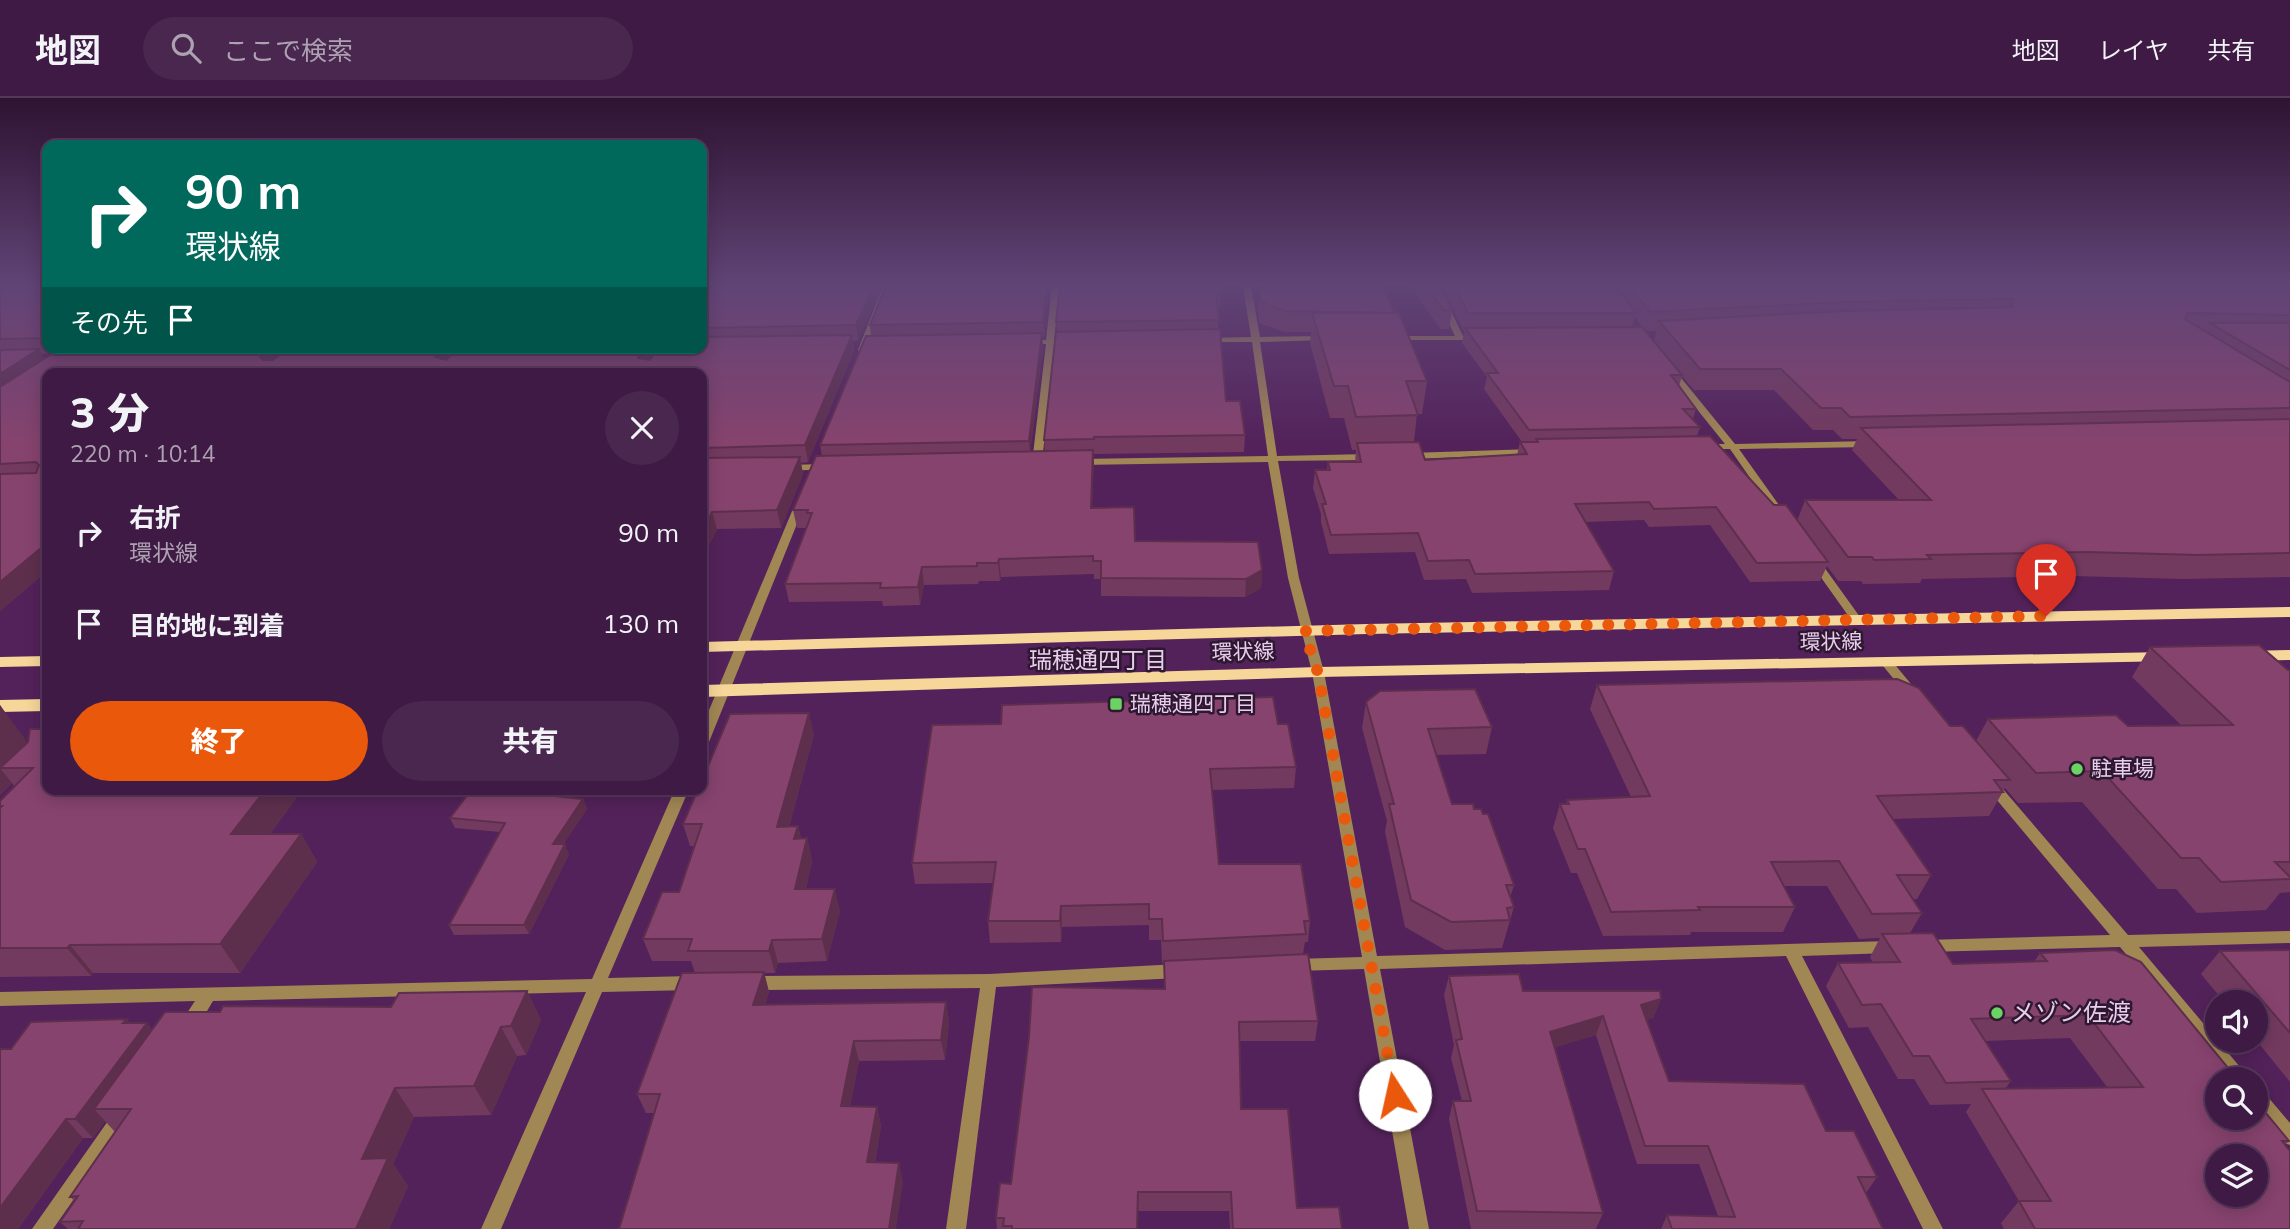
<!DOCTYPE html>
<html lang="ja">
<head>
<meta charset="utf-8">
<style>
	body { margin:0; font-family:Mulish,"Noto Sans JP",sans-serif; background:#49274f; color:#f1f3f6; height:100vh; display:flex; flex-direction:column; font-size:26px; white-space:nowrap }
	* { box-sizing:border-box; margin:0 }
	p { font-size:23px; color:#ada1b2 }
	.icon { flex:none; width:38px; height:38px; fill:none; stroke:currentColor; stroke-width:2; stroke-linecap:round; stroke-linejoin:round }
	.map { position:relative; flex:1; overflow:hidden }
	.side { position:absolute; left:42px; top:270px; width:665px; height:427px; display:flex; flex-direction:column; background:#3e1a44; border-radius:14px; box-shadow:0 4px 18px #0003,0 0 0 2px #57385d }
	.side>* { flex:none }
	.banner { position:absolute; left:42px; top:42px; width:665px; height:214px; border-radius:14px; box-shadow:0 4px 18px #0003,0 0 0 2px #57385d; background:#00695c; color:#fff; overflow:hidden }
	.tools { position:absolute; left:2205px; top:892px; display:grid; gap:14px }
	.tools a { display:grid; place-items:center; width:63px; height:63px; border-radius:50%; background:#3e1a44; box-shadow:0 4px 18px #0003,0 0 0 2px #57385d; font-size:35px }
	.pin { position:absolute; display:grid; place-items:center; width:60px; height:60px; color:#fff; margin:-72px -30px; border-radius:50% 50% 50% 0; rotate:-45deg; box-shadow:0 0 7px #0007 }
	.pin .icon { rotate:45deg }
	.me { position:absolute; width:77px; margin:-38px; rotate:350deg; stroke-linejoin:round; filter:drop-shadow(0 0 5px #0008) }
	.turn { display:flex; align-items:center; gap:24px; height:147px; padding:0 28px; font-size:32px }
	.turn .icon { width:91px; height:91px; stroke-width:2.5 }
	.turn b { display:block; font-size:49px; line-height:60px }
	.then { display:flex; align-items:center; height:66px; padding:0 28px; background:#0003; gap:14px; font-size:26px }
	.round { display:grid; place-items:center; flex:none; width:74px; height:74px; border-radius:37px; background:#49274f }
	.head { display:flex; align-items:center; justify-content:space-between; height:119px; padding:0 28px }
	h1 { font-size:42px; font-weight:800; line-height:52px }
	.action { display:flex; gap:14px; margin-top:auto; padding:14px 28px }
	.action a { flex:1; height:80px; border-radius:42px; background:#ea580c; color:#fff; font-size:28px; font-weight:800; line-height:80px; text-align:center }
	.action a+a { background:#49274f; color:#f1f3f6 }
	ul { padding:0; list-style:none }
	li { display:flex; align-items:center; gap:21px; height:91px; padding:0 28px }
	li div { flex:1 }
	li b { display:block; font-size:26px }
	li em { font-style:normal }
	header { display:flex; align-items:center; gap:42px; box-sizing:border-box; height:98px; padding:0 35px; background:#3e1a44; border-bottom:2px solid #57385d }
	header strong { font-size:33px }
	nav { display:flex; gap:38px; margin-inline-start:auto; font-size:24px }
	.search { width:490px; height:63px; background:#49274f; display:flex; align-items:center; gap:18px; box-sizing:border-box; padding:0 24px; border-radius:38px; color:#ada1b2; font-size:26px }
	.map>svg:first-child { display:block }
</style>
</head>
<body>
<header>
<strong>地図</strong>
<div class="search"><svg class="icon" aria-label="search" viewBox="0 0 24 24"><circle cx="10" cy="10" r="6"/><path d="M15 15l6 6"/></svg>ここで検索</div>
<nav><a>地図</a><a>レイヤ</a><a>共有</a></nav>
</header>
<div class="map">
<svg width="2290" height="1131" viewBox="0 0 2290 1131">
	<rect width="100%" height="100%" fill="#53225a"/>
	<g fill="none" stroke-linecap="round" stroke-linejoin="round">
		<g fill="#a18754" fill-rule="evenodd">
			<path d="M883,188H891L866,252L859,254L858,252Z"/>
			<path d="M1052,188H1060L1054,242H1069L1073,244L1069,246H1054L1042,365L1037,368L1032,365L1046,246H1028L1024,244L1028,242H1046Z"/>
			<path d="M1243,188H1251L1260,239L1324,238L1328,240L1324,242L1260,244L1277,358L1369,356L1374,359L1369,362L1278,363L1299,480L1324,574L1377,858L1889,843L1895,845L1897,849L1895,853L1889,855L1802,858L1943,1131H1923L1786,858L1380,871L1429,1131H1409L1364,871L1295,873L1289,872L1287,867L1289,862L1295,861L1362,859L1312,574L1288,480L1268,364L1080,367L1075,364L1080,361L1268,358L1252,244H1206L1202,242L1206,240L1251,239Z"/>
			<path d="M1431,188H1439L1463,238H1481V242H1392V238H1455Z"/>
			<path d="M1667,270H1673L1735,346L1870,343L1875,346L1870,349L1739,351L1789,421L1784,424L1780,423L1730,351H1703L1701,349L1706,346H1725L1667,274Z"/>
			<path d="M1534,351L1539,354L1537,356L1409,361L1404,358L1409,355Z"/>
			<path d="M827,366L832,369L830,371L786,373L781,370L786,367Z"/>
			<path d="M800,403L805,406L709,644L707,647L702,648V629L795,406Z"/>
			<path d="M1815,461L1819,462L1860,519L1862,521L1860,523H1852L1810,464Z"/>
			<path d="M1887,561L1891,562L1916,592L1918,595L1916,598H1908L1883,568L1881,565Z"/>
			<path d="M1991,681L1996,683L2128,837L2290,833V845L2139,849L2251,982H2231L2120,849L1924,854L1918,852L1916,848L1918,844L1924,842L2110,837L1986,689L1984,686L1986,683Z"/>
			<path d="M675,691H689L608,880L692,878L698,880L700,885L698,890L692,892L602,894L501,1131H481L586,894L213,903C206,914 196,937 181,932L179,927L195,903L0,908V894L592,881Z"/>
			<path d="M1179,866L1185,868L1187,873L1185,878L1179,880L996,889L966,1131H946L980,890L753,892L747,890L745,885L747,880L753,878L989,876Z"/>
			<path d="M2256,990L2262,992L2290,1025V1047L2284,1045L2256,1011Z"/>
			<path d="M121,1011L127,1013L130,1019L127,1025L53,1131H32L115,1013Z"/>
		</g>
		<g fill="#f7d69a" fill-rule="evenodd">
			<path d="M2290,509V519L1367,536L702,554V544L1367,526Z"/>
			<path d="M2290,552V562L2248,563L2239,558L2248,553Z"/>
			<path d="M2168,554L2177,559L2174,563L1318,579L702,599V587L1318,569Z"/>
			<path d="M47,558V568L0,569V559Z"/>
			<path d="M47,601V613L0,614V602Z"/>
		</g>
	</g>
	<g fill="#733a5f" fill-rule="evenodd">
		<path d="M0,188H47V250H451L453,256L654,250L655,255L702,250V188H882L858,242L853,243L854,253L808,364L801,365L803,376L781,430L717,431L702,462V275H47V473L0,513ZM276,251H287L279,257ZM53,255L44,261L41,256Z"/>
		<path d="M886,188H1049L1044,239H1042L1043,250L1030,353H1045L1044,342L1057,234L1056,224L1220,188V210L1218,209V231L1226,303L1245,337L1244,354L1094,356L1092,410L1135,443L1262,472L1261,490L1245,499L1101,498V481H1094V476L1001,479L1000,483H979L978,486L924,487L920,507L883,508L882,503L789,504L785,486L806,430H797L793,412L822,358L820,347L871,238L870,227Z"/>
		<path d="M1411,188H1440L1452,212L1449,231H1440Z"/>
		<path d="M1442,188H2290V479L2183,481L2074,478L1922,481L1920,485L1863,486L1861,483H1838L1827,468L1820,483L1750,484L1710,427L1649,429L1644,422L1585,424L1614,473L1609,492L1472,495L1466,481L1424,482L1415,454L1329,456L1321,424V416L1313,390L1315,372H1327L1328,364H1355L1356,352H1352L1344,320H1330L1310,245L1311,234H1284L1259,225L1258,213L1259,192L1394,215L1427,283L1422,316H1417L1414,344L1425,362L1517,357L1520,344H1522L1484,291L1487,279L1462,245L1464,234ZM1635,219L1642,229H1632ZM1646,233H1656L1654,242ZM1682,278L1694,292H1774L1813,332H1833L1842,341H1857L1852,352L1899,402H1805L1797,423L1774,407L1697,338L1700,329L1693,321L1696,311L1679,288Z"/>
		<path d="M2150,549L2290,572V794L2280,795L2266,812L2197,815L2176,791H2158L2082,704L2018,705L2005,690L1989,718L1893,721L1931,777L1917,801H1913L1922,815L1910,835L1953,866L2034,864L2040,855L2289,1043L2285,1047L2290,1131H2004L2001,1125L2019,1103L1966,1014L1971,1006L1930,1007L1914,981H1898L1868,929L1849,930L1826,888L1838,865H1873L1870,859L1880,840L1859,841L1827,788H1784L1795,809L1783,834H1691L1690,837L1603,838L1577,775H1571L1553,730L1560,706H1566L1567,702L1631,699L1590,611L1597,587L1950,628L1976,643L1988,621L2128,628H2182L2132,579ZM2070,940L2107,989L2005,991L2011,983L1985,943Z"/>
		<path d="M1366,604L1492,629L1486,656L1436,657L1452,706L1474,711L1483,716L1514,787L1510,800L1514,809L1502,850L1445,852L1405,829L1385,734L1387,723L1362,630Z"/>
		<path d="M0,607L47,691H303L270,736H301L317,764L240,875H93L91,878L0,879V703L15,689L12,685L0,697Z"/>
		<path d="M1278,626L1296,669L1294,690L1212,692L1219,766L1310,823L1308,844H1305L1303,856L1318,923L1315,943H1239L1241,1011L1297,1110L1342,1131H1230L1229,1113H1138V1131H997L996,1120L1011,1086L1164,891V864L1162,865L1161,842H1149V827L1062,829L1061,844L990,845L988,823L993,785L915,786L912,765Z"/>
		<path d="M814,636L789,729L798,728L801,740H807L812,763L806,791L840,813L827,863L778,865L775,875H764L769,894L765,907L946,904L949,924L945,962L859,963L850,1008L877,1009L881,1028L875,1064L903,1084L654,1015H646L637,996L695,875L691,863H652L643,841L679,794L694,748H690L683,726Z"/>
		<path d="M472,691H549L551,698L583,701L587,711L563,746L569,756L529,836L454,837L449,827L500,734L455,730L450,720Z"/>
		<path d="M2290,852V984L2256,942V905H2225L2201,876L2220,853Z"/>
		<path d="M1449,878L1523,893L1661,901L1653,920L1646,922L1669,983L1826,1033L1877,1079L1866,1095L1883,1131H1661L1667,1117L1718,1118L1699,1066H1637L1596,937L1554,949L1603,1115L1596,1131H1471L1449,1021L1453,1003H1462L1451,960L1454,947L1444,897Z"/>
		<path d="M527,893L541,922L526,957L517,958L491,1017L414,1019L393,1066L408,1088L389,1131H68L60,1124L75,1103L70,1099L115,1034L105,1023L93,1040H83L18,1131H0L11,951L131,925L153,932L391,909Z"/>
	</g>
	<g fill="#5e2f4d">
		<path d="M874,188H882L858,242L856,227Z"/>
		<path d="M1047,188H1049L1044,239L1043,224Z"/>
		<path d="M1042,235L1043,250L1030,359L1029,343Z"/>
		<path d="M852,237L854,253L808,364L805,347Z"/>
		<path d="M270,250H276L281,262L267,275L260,259Z"/>
		<path d="M442,250H451L454,259L440,275L435,259Z"/>
		<path d="M645,250H654L656,256L643,275L638,260Z"/>
		<path d="M39,251L48,267L0,298V276Z"/>
		<path d="M1093,352L1094,368L1091,427V410Z"/>
		<path d="M800,359L803,376L781,430L777,412Z"/>
		<path d="M712,414L717,431L702,462V435Z"/>
		<path d="M47,445V473L0,513V484Z"/>
		<path d="M999,461L1001,479L1000,483L998,465Z"/>
		<path d="M922,469L924,487L920,507L918,489Z"/>
		<path d="M1262,472L1261,490L1245,499L1246,481Z"/>
		<path d="M0,607L38,659L0,670L12,685L0,697Z"/>
		<path d="M809,615L814,636L783,751L777,729Z"/>
		<path d="M266,691H303L249,765L231,736Z"/>
		<path d="M548,691H549L552,700L544,697Z"/>
		<path d="M583,701L587,711L557,756L553,746Z"/>
		<path d="M798,728L803,751L794,741Z"/>
		<path d="M301,736L317,764L240,875L220,846Z"/>
		<path d="M807,740L812,763L801,813L795,791Z"/>
		<path d="M565,746L569,756L529,836L524,827Z"/>
		<path d="M835,791L840,813L827,863L822,841Z"/>
		<path d="M1061,808L1062,829L1061,844L1060,823Z"/>
		<path d="M772,842L778,865L775,875L769,853Z"/>
		<path d="M70,847L93,875L91,878L67,850Z"/>
		<path d="M764,874L769,894L759,927L753,907Z"/>
		<path d="M527,893L541,922L526,957L511,928Z"/>
		<path d="M1661,901L1653,920L1633,926L1641,907Z"/>
		<path d="M946,904L949,924L945,962L941,942Z"/>
		<path d="M1603,918L1596,937L1544,953L1550,934Z"/>
		<path d="M127,921L139,936L147,925L162,944L94,1011L105,1023L93,1040L75,1021L123,925Z"/>
		<path d="M501,929L517,958L491,1017L474,988Z"/>
		<path d="M854,943L859,963L846,1028L841,1008Z"/>
		<path d="M395,990L414,1019L393,1066L408,1088L389,1131H356L362,1061Z"/>
		<path d="M877,1009L881,1028L871,1084L867,1064Z"/>
		<path d="M66,1021L83,1040L18,1131H0V1110Z"/>
		<path d="M899,1065L903,1084L896,1131H889Z"/>
	</g>
	<g fill="#86436e" stroke="#5e2f4d" stroke-width="2" fill-rule="evenodd">
		<path d="M0,188H47V240L0,241Z"/>
		<path d="M706,188H874L856,227L702,230V193Z"/>
		<path d="M886,188H1047L1043,224L870,227Z"/>
		<path d="M1060,188H1220V196L1216,194L1219,222L1056,224Z"/>
		<path d="M1271,188H1383L1394,215L1286,213L1261,204L1259,192Z"/>
		<path d="M1426,188H1440L1452,212H1443Z"/>
		<path d="M1454,188H1615L1636,215H1468Z"/>
		<path d="M1630,188H2290V217L2188,215L2185,221L2290,284V310L1850,319L1841,310H1821L1781,271H1700L1659,223L1844,213L2012,209L2013,201L1844,204L1650,214Z"/>
		<path d="M1312,215H1399L1427,283H1406L1418,317L1356,319L1348,288H1334Z"/>
		<path d="M2210,225H2290V272Z"/>
		<path d="M1642,229L1682,277H1671L1696,311H1683L1700,329L1529,332L1487,275H1498L1465,230Z"/>
		<path d="M1220,231L1226,303H1240L1245,337L1094,339V341L1044,342L1056,234Z"/>
		<path d="M1042,235L1029,343L820,347L866,238Z"/>
		<path d="M852,237L805,347L702,350V275H47V445L0,484V376L36,375L39,367L36,364L0,366V289L61,250H270L260,259L263,262H273L288,250H442L435,259L446,262L458,250H645L638,260L650,262L659,250H702V239Z"/>
		<path d="M39,251L0,276V252Z"/>
		<path d="M2290,321V455L2198,457L2087,454L1927,457L1931,461L1874,462L1872,459H1848L1805,402H1931L1861,330Z"/>
		<path d="M1710,338L1774,407H1786L1828,464L1757,465L1716,409L1654,411L1649,404L1575,406L1614,473L1475,476L1469,462L1428,463L1418,435L1331,437L1322,406H1326L1315,372H1330L1328,364H1361L1357,345L1419,344L1425,362L1527,356L1520,344H1538L1536,341Z"/>
		<path d="M1093,352L1091,410L1134,409L1135,443L1258,444L1262,472L1246,481L1101,480V463H1093V458L999,461L998,465H977V468L922,469L918,489L880,490L881,485L785,486L812,415H807L808,412H793L816,358Z"/>
		<path d="M800,359L777,412L712,414L702,435V360Z"/>
		<path d="M2259,547L2288,572H2290V764H2275L2290,779V781L2221,784L2199,760H2181L2102,673L2036,675L1988,621L2116,617L2128,628L2233,627L2150,549Z"/>
		<path d="M1897,581L1919,590L1950,628H1963L2010,682H1994L2003,694L1877,698L1931,777H1897L1922,815L1872,816L1839,763L1771,764L1795,809H1698L1700,812L1611,814L1585,751H1578L1560,706H1569L1567,702L1650,698L1597,587Z"/>
		<path d="M1475,591L1492,629L1428,631L1452,706H1473L1474,711H1481L1483,716H1488L1514,787H1506L1514,809L1507,810L1510,822L1451,824L1411,802L1389,706H1394L1366,604L1380,593Z"/>
		<path d="M1273,599L1278,626H1288L1296,669L1210,671L1219,766H1301L1310,823H1304L1306,836L1163,843L1162,821H1149V806L1061,808L1060,823H988L996,764L912,765L932,627L1001,626L1002,607Z"/>
		<path d="M809,615L777,729L798,728L794,741L807,740L795,791H835L822,841L772,842L769,853H688L692,841H643L662,794H679L702,726H683L698,691H702V682L730,616Z"/>
		<path d="M30,631H47V691H266L231,736H301L220,846L70,847L67,850H0V710L2,708H0V703L33,670H0L28,644Z"/>
		<path d="M472,691H548L544,697L583,701L553,746H565L524,827H449L505,725L450,720Z"/>
		<path d="M1933,835L1953,866L2047,863L2040,855L2115,852L2141,864L2238,982H2217V1020H2256V1003L2289,1043H2282L2290,1053V1131H2035L2019,1103H2051L1982,991L2143,989L2088,917L1971,921L2011,983L1946,985L1929,958H1913L1881,906L1862,907L1838,865L1900,864L1882,836ZM2217,1059H2256V1097H2217Z"/>
		<path d="M2290,852V935L2220,853Z"/>
		<path d="M1308,856L1318,923L1239,924L1241,1011H1288L1297,1110L1339,1109L1342,1131H1233L1231,1094H1138L1137,1131H1012V1128H1003L1004,1120H996L1000,1085L1011,1086L1029,939L1032,889L1165,891L1164,863Z"/>
		<path d="M764,874L753,907L946,904L941,942L854,943L841,1008L877,1009L867,1064L899,1065L889,1131H619L660,996H637L682,875Z"/>
		<path d="M1519,876L1523,893H1660L1661,901L1641,907L1669,983L1804,986L1826,1033H1854L1877,1079H1858L1883,1131H1672L1667,1117L1735,1119L1708,1048H1645L1603,918L1550,934L1603,1115L1477,1113L1453,1003H1471L1456,942L1462,941L1449,878Z"/>
		<path d="M527,893L511,928L501,929L474,988L395,990L362,1061L388,1060L356,1131H78L83,1123L60,1124L78,1098L70,1099L131,1011H94L165,914H220L223,908L391,909L399,895Z"/>
		<path d="M127,921L123,925H147L75,1021H66L0,1110V951H11L31,924Z"/>
	</g>
	<linearGradient id="sky" x2="0" y2="1"><stop stop-color="#2e1332"/><stop offset="0.54" stop-color="#604476"/><stop offset="1" stop-color="#604476" stop-opacity="0"/></linearGradient>
	<rect width="2290" height="346" fill="url(#sky)"/>
	<g fill="none" stroke-linecap="round" stroke-linejoin="round">
		<path stroke="#ea580c" stroke-width="12" stroke-dasharray="0 21.6" d="M1395,997L1318,575L1304,533L2046,518"/>
	</g>
	<g fill="#6ad364" stroke="#2d1830" stroke-width="2.5">
		<rect x="1109" y="599" width="14" height="14" rx="3.5"/>
		<circle cx="2077" cy="671" r="7"/>
		<circle cx="1997" cy="915" r="7"/>
	</g>
	<g text-anchor="middle" stroke-width="5" stroke-linejoin="round" paint-order="stroke">
		<g font-size="21" fill="#e9cded" stroke="#2d1830">
			<text transform="translate(1831 544) rotate(-1)" y="7">環状線</text>
			<text transform="translate(1243 554) rotate(-2)" y="7">環状線</text>
		</g>
		<g font-size="21" fill="#e9cded" stroke="#2d1830" text-anchor="start">
			<text x="1130" y="613">瑞穂通四丁目</text>
			<text x="2091" y="678">駐車場</text>
		</g>
		<g font-size="23" fill="#e9cded" stroke="#2d1830">
			<text x="1098" y="570">瑞穂通四丁目</text>
		</g>
		<g font-size="24" fill="#e9cded" stroke="#2d1830" text-anchor="start">
			<text x="2011" y="923">メゾン佐渡</text>
		</g>
	</g>
</svg>
<div class="tools">
<a><svg class="icon" aria-label="sound" viewBox="0 0 24 24"><path d="M4 9h4l5-4v14l-5-4H4zM17 9q2 3 0 6"/></svg></a>
<a><svg class="icon" aria-label="search" viewBox="0 0 24 24"><circle cx="10" cy="10" r="6"/><path d="M15 15l6 6"/></svg></a>
<a><svg class="icon" aria-label="layers" viewBox="0 0 24 24"><path d="M12 4l9 5-9 5-9-5zM3 14l9 5 9-5"/></svg></a>
</div>
<div class="pin" style="left:2046px;top:518px;background:#d93025"><svg class="icon" aria-label="arrive" viewBox="0 0 24 24"><path d="M6 21V4h12l-3 4 3 4H6"/></svg></div>
<svg class="me" style="left:1395px;top:997px" viewBox="-20 -20 40 40"><circle r="19" fill="#fff"/><path d="M0-13L10 11 0 6-10 11z" fill="#ea580c"/></svg>
<div class="banner">
<div class="turn"><svg class="icon" aria-label="right" viewBox="0 0 24 24"><path d="M7 20v-9h11M14 6l5 5-5 5"/></svg><div><b>90 m</b>環状線</div></div>
<div class="then">その先<svg class="icon" aria-label="arrive" viewBox="0 0 24 24"><path d="M6 21V4h12l-3 4 3 4H6"/></svg></div>
</div>
<section class="side">
<div class="head"><div><h1>3 分</h1><p>220 m · 10:14</p></div><a class="round"><svg class="icon" aria-label="close" viewBox="0 0 24 24"><path d="M6 6l12 12M18 6L6 18"/></svg></a></div>
<ul>
<li><svg class="icon" aria-label="right" viewBox="0 0 24 24"><path d="M7 20v-9h11M14 6l5 5-5 5"/></svg><div><b>右折</b><p>環状線</p></div><em>90 m</em></li>
<li><svg class="icon" aria-label="arrive" viewBox="0 0 24 24"><path d="M6 21V4h12l-3 4 3 4H6"/></svg><div><b>目的地に到着</b></div><em>130 m</em></li>
</ul>
<div class="action"><a>終了</a><a>共有</a></div>
</section>
</div>
</body>
</html>
